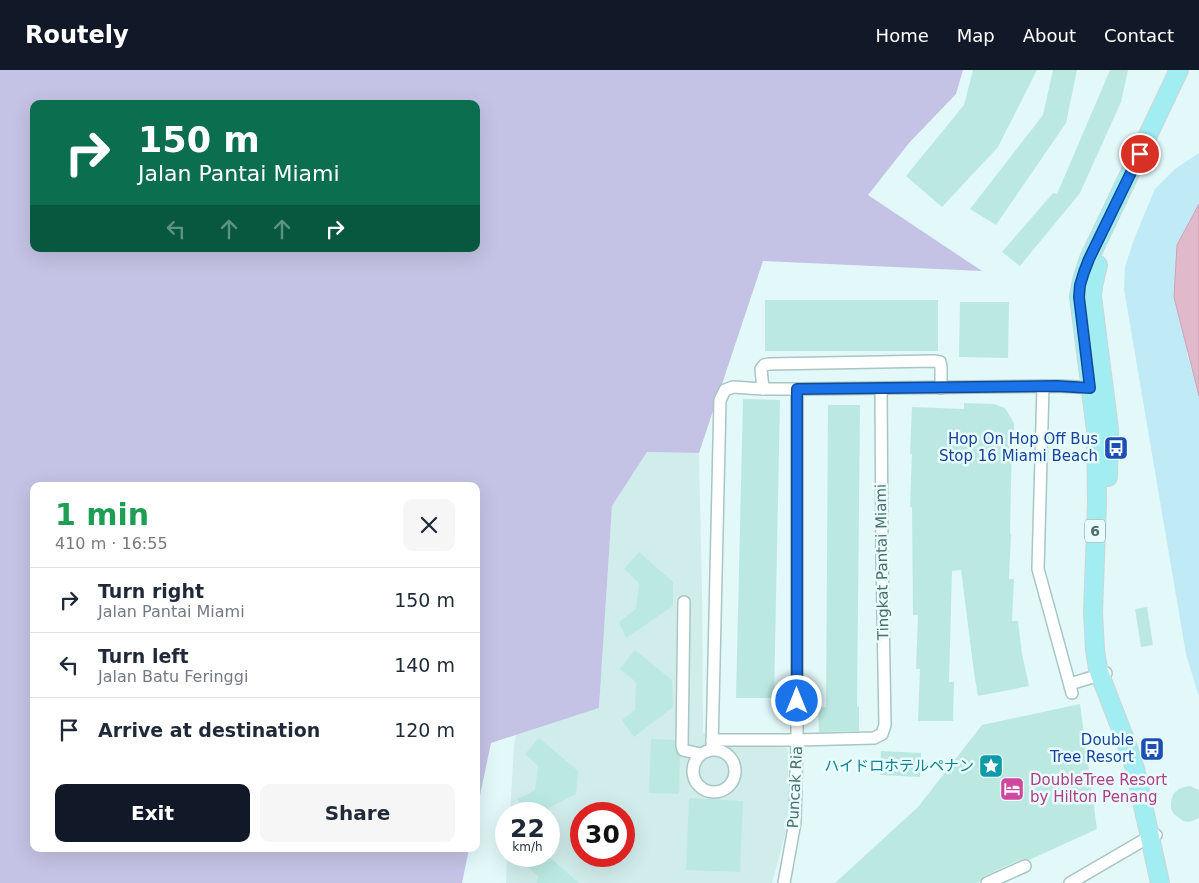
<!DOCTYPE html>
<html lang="en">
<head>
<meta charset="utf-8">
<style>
	body { margin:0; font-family:"DejaVu Sans","Noto Sans JP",sans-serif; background:#f6f6f7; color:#1f2937; height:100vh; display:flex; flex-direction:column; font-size:19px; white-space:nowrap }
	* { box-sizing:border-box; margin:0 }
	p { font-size:16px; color:#747a83 }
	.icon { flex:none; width:28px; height:28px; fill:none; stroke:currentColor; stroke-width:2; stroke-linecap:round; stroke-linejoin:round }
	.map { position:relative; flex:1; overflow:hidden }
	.drawer { position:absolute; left:30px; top:412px; width:450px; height:370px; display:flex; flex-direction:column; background:#fff; border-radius:10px; box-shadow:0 5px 20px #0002 }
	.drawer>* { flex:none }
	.guide { position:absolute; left:30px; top:30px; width:450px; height:152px; border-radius:10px; box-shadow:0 5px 20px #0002; background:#0b6e4f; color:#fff; overflow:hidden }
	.speed { position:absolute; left:495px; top:732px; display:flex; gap:10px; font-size:25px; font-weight:700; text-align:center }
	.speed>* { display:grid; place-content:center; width:65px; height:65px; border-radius:50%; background:#fff; box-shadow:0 5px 20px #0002; line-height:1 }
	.speed small { font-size:12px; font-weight:400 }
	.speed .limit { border:8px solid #d22; background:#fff; color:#111 }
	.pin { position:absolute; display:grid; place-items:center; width:42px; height:42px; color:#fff; margin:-21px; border:2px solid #fff; border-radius:50%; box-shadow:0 1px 5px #0007 }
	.me { position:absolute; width:55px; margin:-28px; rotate:0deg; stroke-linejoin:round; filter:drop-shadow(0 0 4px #0008) }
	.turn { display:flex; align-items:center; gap:18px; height:105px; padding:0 25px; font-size:22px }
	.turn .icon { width:65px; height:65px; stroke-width:2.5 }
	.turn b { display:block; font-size:35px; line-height:42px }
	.lanes { display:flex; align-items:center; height:48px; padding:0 25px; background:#0003; justify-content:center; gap:25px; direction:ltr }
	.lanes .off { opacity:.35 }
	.round { display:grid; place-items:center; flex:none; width:52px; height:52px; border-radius:10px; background:#f6f6f7 }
	.overview { display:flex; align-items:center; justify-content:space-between; height:85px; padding:0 25px }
	h1 { font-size:30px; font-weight:700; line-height:38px; color:#1e9e55 }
	.primary-button { display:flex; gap:10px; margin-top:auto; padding:10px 25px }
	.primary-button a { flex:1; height:58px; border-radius:10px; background:#111827; color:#fff; font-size:20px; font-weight:700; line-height:58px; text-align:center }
	.primary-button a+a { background:#f6f6f7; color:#1f2937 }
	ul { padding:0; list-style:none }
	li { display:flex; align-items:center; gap:15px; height:65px; padding:0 25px; border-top:1px solid #e0e1e3 }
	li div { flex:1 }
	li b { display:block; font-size:19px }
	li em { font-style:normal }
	header { display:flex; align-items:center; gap:30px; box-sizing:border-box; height:70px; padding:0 25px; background:#111827; color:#fff }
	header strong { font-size:24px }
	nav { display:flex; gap:28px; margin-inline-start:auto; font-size:18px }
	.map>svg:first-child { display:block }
</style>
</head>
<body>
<header>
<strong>Routely</strong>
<nav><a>Home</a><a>Map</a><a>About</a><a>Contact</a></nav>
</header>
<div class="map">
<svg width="1199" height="813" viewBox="0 0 1199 813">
	<rect width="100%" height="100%" fill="#e2f8f9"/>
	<path fill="#d0edec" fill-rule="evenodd" d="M647,382L699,383L702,521L703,663L788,678L789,751L772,813H506L507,786H549V744H510L514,675L516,665L599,638L612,436ZM581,744H624V786H581Z"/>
	<path fill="#c4c3e5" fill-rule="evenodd" d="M0,0H963L956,24L909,73L868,125L982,201L763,191L699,383L647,382L612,436L599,638L491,673L476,744V416H34V779H469L462,813H0ZM34,34H476V179H34Z"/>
	<path fill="#c0eaf6" d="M1199,83V134L1177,175L1187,284L1199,326V627L1186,584L1124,219L1125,197L1134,169L1155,119L1175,99Z"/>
	<path fill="#e0b9ca" stroke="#d1a1b5" d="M1199,134V326L1174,227L1177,175Z"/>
	<g fill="#bbe9e2">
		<path d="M973,0H1037L998,77L942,137L906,106L964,35Z"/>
		<path d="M1053,0H1077L1066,53L996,155L970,139L1043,45Z"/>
		<path d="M1110,0H1128L1121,32L1080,123L1020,196L1002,182L1053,123L1057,124Z"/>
		<rect x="765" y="230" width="173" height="51"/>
		<path d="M960,232H1009L1008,288L959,287Z"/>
		<path d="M743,329L780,330L774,628H736Z"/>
		<path d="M964,333L994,334L1005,338L1014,353V366H1012L1010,464H1011L1009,509H1014L1012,551H1018L1022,584L1029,616L978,626L974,602L961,500L952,501L949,612H954L953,651H918L920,599H916L918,545H913L912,437H910L912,384H910L912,337L964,339Z"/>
		<path d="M828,335H860L857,637L859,636V661L819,662L818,637H826Z"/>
		<path d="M639,482L673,512V536L626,568L619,552L636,539L639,513L624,499Z"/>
		<path d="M1147,537L1153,575L1141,577L1135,539Z"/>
		<path d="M635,580L672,610L673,637L634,667L622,650L635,640L636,612L620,599Z"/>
		<path d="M1080,634L1097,759L1029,790L1022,789L984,806L978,813H835L918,737L982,655Z"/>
		<path d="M539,668L578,701L576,724L537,744H525L518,729L535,720L538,696L525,684Z"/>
		<path d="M651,669L675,670L676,682L680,687L679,724L649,723Z"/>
		<path d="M881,681L921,683L920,707L880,705Z"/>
		<path d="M1190,716L1199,720V748L1195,750L1189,752L1183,751L1174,744L1171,739V733L1172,728L1174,723L1179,719L1184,717Z"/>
		<path d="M689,728L743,731L740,802L686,800Z"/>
		<path d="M528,786H548L579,813H537L538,806L522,793Z"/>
	</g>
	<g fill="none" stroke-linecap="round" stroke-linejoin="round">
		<defs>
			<g id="minor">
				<path d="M1043,316L1038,499L1072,623"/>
				<path d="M763,319L761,299L764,295L769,294L934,291L940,292L941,297V318"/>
				<path d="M684,532L682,676L683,680L700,684"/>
				<path d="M1070,614L1106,603"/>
				<path d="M712,670H797L874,668L882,664L885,655L882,486L881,318"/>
				<path d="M712,679L720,330L725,320L733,317L763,319H797L1057,316L1097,318"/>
				<circle cx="714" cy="701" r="21"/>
				<path d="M784,813L795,752L797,670V319"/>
				<path d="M987,813L1025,796"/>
				<path d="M1070,813L1149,767L1156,765"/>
			</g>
			<g id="primary">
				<path d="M1098,195L1093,216L1092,226L1109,359L1108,407"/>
				<path d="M1160,813L1135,699L1126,672L1102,610L1098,599L1095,580L1093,542L1097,433L1096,360L1079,227C1081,213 1084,202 1089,189L1179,0"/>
			</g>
		</defs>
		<use href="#minor" stroke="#a8c6c2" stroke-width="14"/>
		<use href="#primary" stroke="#cdd6d4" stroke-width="20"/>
		<use href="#minor" stroke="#fff" stroke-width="11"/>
		<use href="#primary" stroke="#a1edf2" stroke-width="18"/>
	</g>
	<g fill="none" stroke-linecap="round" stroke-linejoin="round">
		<defs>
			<path id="route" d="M797,631V319L1057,316L1090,318L1079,227L1080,215L1084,202L1089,189L1140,84"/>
		</defs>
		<use href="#route" stroke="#114b97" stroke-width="12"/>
		<use href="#route" stroke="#1a73e8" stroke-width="9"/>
	</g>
	<defs>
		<symbol id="bus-square" viewBox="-11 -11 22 22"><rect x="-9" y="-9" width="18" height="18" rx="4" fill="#1a4fb4" stroke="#e8fcfd"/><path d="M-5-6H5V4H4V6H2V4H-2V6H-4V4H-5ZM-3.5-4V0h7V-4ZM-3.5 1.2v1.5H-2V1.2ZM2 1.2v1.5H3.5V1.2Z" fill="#fff"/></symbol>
		<symbol id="sight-square" viewBox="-11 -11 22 22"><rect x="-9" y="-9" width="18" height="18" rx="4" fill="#0f9aa8" stroke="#e8fcfd"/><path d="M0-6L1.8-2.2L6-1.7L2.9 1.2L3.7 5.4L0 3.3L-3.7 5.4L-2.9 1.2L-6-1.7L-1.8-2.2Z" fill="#fff"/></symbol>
		<symbol id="hotel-square" viewBox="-11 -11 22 22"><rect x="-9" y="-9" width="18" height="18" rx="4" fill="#d1479c" stroke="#e8fcfd"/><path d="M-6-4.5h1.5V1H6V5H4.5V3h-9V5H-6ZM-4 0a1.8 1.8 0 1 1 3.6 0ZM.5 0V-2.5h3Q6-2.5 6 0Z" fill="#fff"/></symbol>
	</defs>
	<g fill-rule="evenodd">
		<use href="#bus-square" x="1102" y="364" width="28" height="28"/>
		<use href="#bus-square" x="1138" y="665" width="28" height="28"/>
		<use href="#sight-square" x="977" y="682" width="28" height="28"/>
		<use href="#hotel-square" x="998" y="705" width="28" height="28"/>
	</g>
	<g text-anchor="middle" stroke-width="5" stroke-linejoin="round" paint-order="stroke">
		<rect fill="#e8fcfd" stroke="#7b9994" stroke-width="1" x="1085" y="449.5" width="20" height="23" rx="4"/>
		<g font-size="14" font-weight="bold" fill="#4c6e67">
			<text x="1095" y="466">6</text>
		</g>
		<g font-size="15" fill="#164399" stroke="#e8fcfd" text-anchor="end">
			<text x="1098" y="374">Hop On Hop Off Bus<tspan x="1098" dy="17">Stop 16 Miami Beach</tspan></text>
			<text x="1134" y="675">Double<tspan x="1134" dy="17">Tree Resort</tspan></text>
		</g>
		<g font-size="15" fill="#4c6e67" stroke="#e8fcfd">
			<text transform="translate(882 492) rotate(-91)" y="5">Tingkat Pantai Miami</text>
			<text transform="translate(795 717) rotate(-87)" y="5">Puncak Ria</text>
		</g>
		<g font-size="15" fill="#0d838f" stroke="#e8fcfd" text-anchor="end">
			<text x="974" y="701">ハイドロホテルペナン</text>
		</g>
		<g font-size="15" fill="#b23c85" stroke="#e8fcfd" text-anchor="start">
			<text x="1030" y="715">DoubleTree Resort<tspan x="1030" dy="17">by Hilton Penang</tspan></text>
		</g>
	</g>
</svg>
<div class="speed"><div>22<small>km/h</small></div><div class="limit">30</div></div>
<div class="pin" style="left:1140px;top:84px;background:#d93025"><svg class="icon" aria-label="arrive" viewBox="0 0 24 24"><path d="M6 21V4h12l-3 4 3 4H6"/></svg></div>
<svg class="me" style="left:797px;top:631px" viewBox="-20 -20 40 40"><circle r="17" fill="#1a73e8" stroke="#fff" stroke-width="3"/><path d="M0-11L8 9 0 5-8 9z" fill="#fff"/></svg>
<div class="guide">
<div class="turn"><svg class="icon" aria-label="right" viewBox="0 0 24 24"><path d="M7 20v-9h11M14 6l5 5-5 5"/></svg><div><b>150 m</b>Jalan Pantai Miami</div></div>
<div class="lanes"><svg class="icon off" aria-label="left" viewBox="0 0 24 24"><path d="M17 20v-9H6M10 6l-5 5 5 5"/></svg><svg class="icon off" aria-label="ahead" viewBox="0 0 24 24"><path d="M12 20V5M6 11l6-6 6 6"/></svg><svg class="icon off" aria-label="ahead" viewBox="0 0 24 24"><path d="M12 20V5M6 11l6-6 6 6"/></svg><svg class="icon" aria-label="right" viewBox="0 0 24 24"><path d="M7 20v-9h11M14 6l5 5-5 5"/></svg></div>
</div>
<section class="drawer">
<div class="overview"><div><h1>1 min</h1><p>410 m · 16:55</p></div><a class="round"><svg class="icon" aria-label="close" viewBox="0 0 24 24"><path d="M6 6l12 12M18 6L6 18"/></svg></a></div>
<ul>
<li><svg class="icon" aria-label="right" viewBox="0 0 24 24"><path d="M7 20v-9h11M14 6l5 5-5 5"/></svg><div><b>Turn right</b><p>Jalan Pantai Miami</p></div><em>150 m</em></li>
<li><svg class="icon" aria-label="left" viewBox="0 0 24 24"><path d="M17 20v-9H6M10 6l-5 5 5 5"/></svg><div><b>Turn left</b><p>Jalan Batu Feringgi</p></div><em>140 m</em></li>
<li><svg class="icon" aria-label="arrive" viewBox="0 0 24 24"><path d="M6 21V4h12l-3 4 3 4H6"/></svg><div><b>Arrive at destination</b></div><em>120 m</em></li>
</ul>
<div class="primary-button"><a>Exit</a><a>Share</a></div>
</section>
</div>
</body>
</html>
